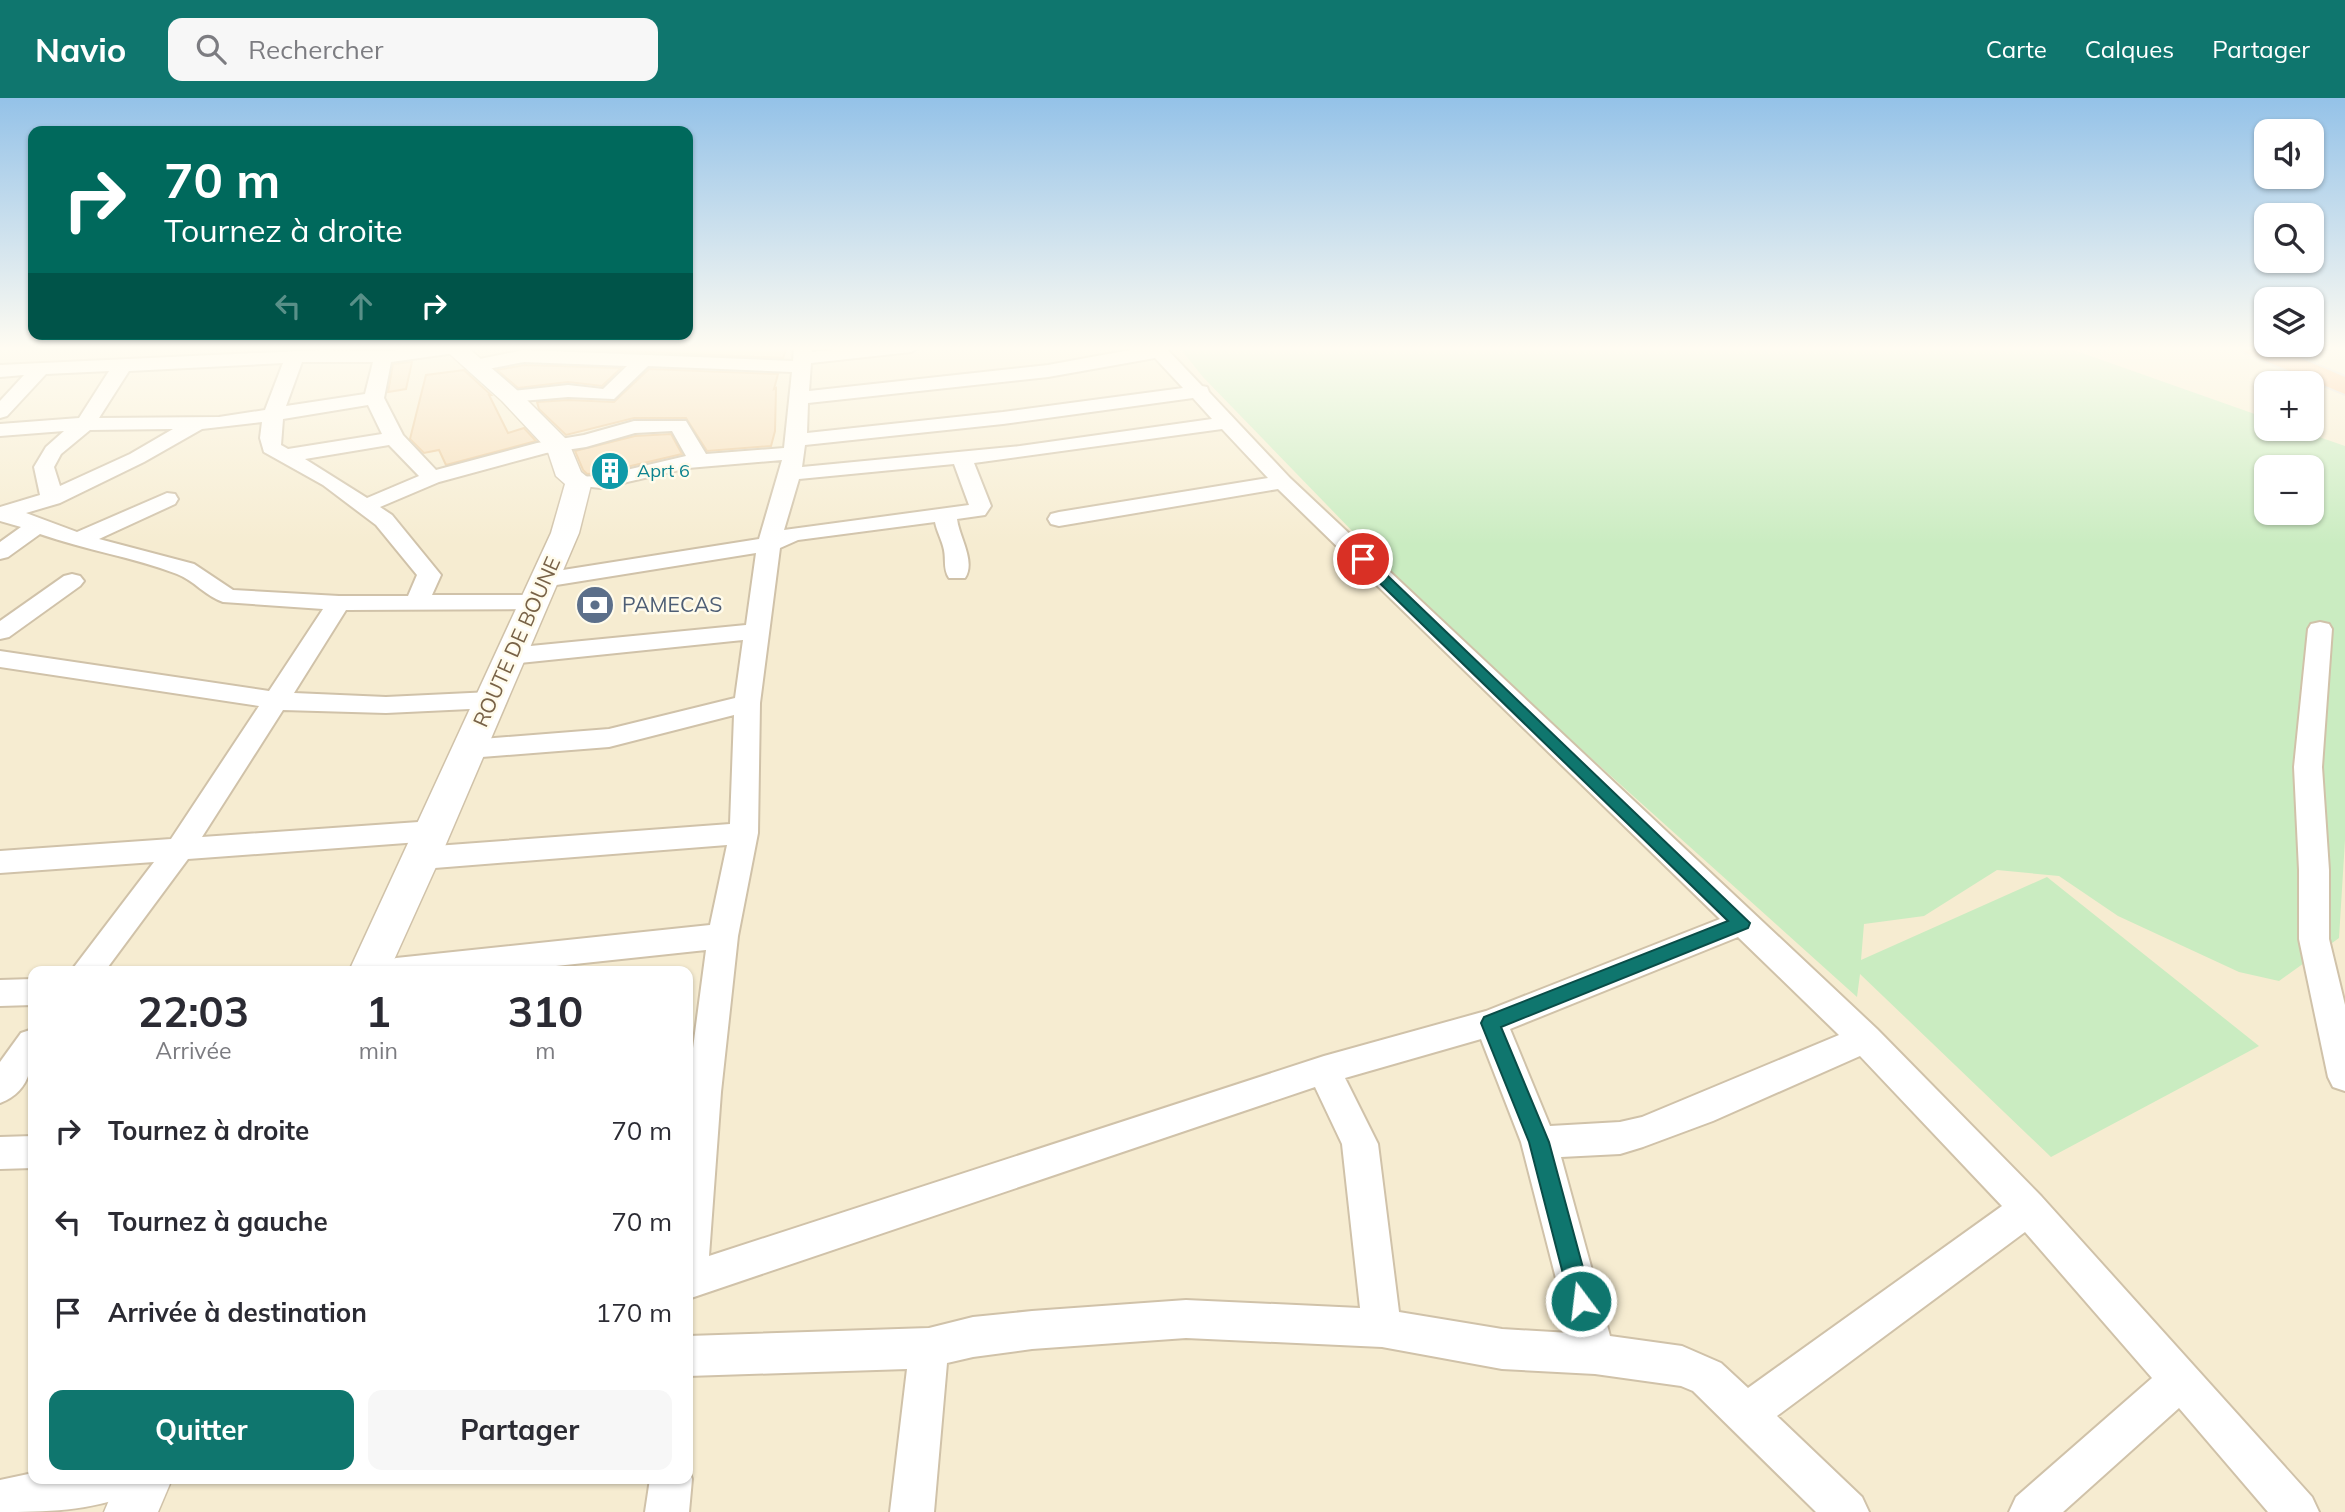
<!DOCTYPE html>
<html lang="fr">
<head>
<meta charset="utf-8">
<style>
	body { margin:0; font-family:Mulish,sans-serif; background:#f7f7f7; color:#2b2b33; height:100vh; display:flex; flex-direction:column; font-size:26px; white-space:nowrap }
	* { box-sizing:border-box; margin:0 }
	p { font-size:23px; color:#7c7c81 }
	.icon { flex:none; width:38px; height:38px; fill:none; stroke:currentColor; stroke-width:2; stroke-linecap:round; stroke-linejoin:round }
	.map { position:relative; flex:1; overflow:hidden }
	.details { position:absolute; left:28px; top:868px; width:665px; height:518px; display:flex; flex-direction:column; background:#fff; border-radius:14px; box-shadow:0 2px 5px #0004 }
	.details>* { flex:none }
	.guide { position:absolute; left:28px; top:28px; width:665px; height:214px; border-radius:14px; box-shadow:0 2px 5px #0004; background:#00695c; color:#fff; overflow:hidden }
	.buttons { position:absolute; left:2254px; top:21px; display:grid; gap:14px }
	.buttons a { display:grid; place-items:center; width:70px; height:70px; border-radius:14px; background:#fff; box-shadow:0 2px 5px #0004; font-size:35px }
	.pin { position:absolute; display:grid; place-items:center; width:60px; height:60px; color:#fff; margin:-30px; border:4px solid #fff; border-radius:50%; box-shadow:0 2px 7px #0007 }
	.me { position:absolute; width:77px; margin:-38px; rotate:345deg; stroke-linejoin:round; filter:drop-shadow(0 0 5px #0008) }
	.turn { display:flex; align-items:center; gap:24px; height:147px; padding:0 21px; font-size:32px }
	.turn .icon { width:91px; height:91px; stroke-width:2.5 }
	.turn b { display:block; font-size:49px; line-height:60px }
	.lanes { display:flex; align-items:center; height:66px; padding:0 21px; background:#0003; justify-content:center; gap:35px; direction:ltr }
	.lanes .off { opacity:.35 }
	.eta { display:flex; justify-content:space-evenly; align-items:center; height:119px; text-align:center }
	.eta b { font-size:42px; font-weight:700; line-height:49px }
	.button { display:flex; gap:14px; margin-top:auto; padding:14px 21px }
	.button a { flex:1; height:80px; border-radius:14px; background:#0f766e; color:#fff; font-size:28px; font-weight:700; line-height:80px; text-align:center }
	.button a+a { background:#f7f7f7; color:#2b2b33 }
	ul { padding:0; list-style:none }
	li { display:flex; align-items:center; gap:21px; height:91px; padding:0 21px }
	li div { flex:1 }
	li b { display:block; font-size:26px }
	li em { font-style:normal }
	header { display:flex; align-items:center; gap:42px; box-sizing:border-box; height:98px; padding:0 35px; background:#0f766e; color:#fff }
	header strong { font-size:33px }
	nav { display:flex; gap:38px; margin-inline-start:auto; font-size:24px }
	.search { width:490px; height:63px; background:#f7f7f7; display:flex; align-items:center; gap:18px; box-sizing:border-box; padding:0 24px; border-radius:14px; color:#7c7c81; font-size:26px }
	.map>svg:first-child { display:block }
</style>
</head>
<body>
<header>
<strong>Navio</strong>
<div class="search"><svg class="icon" aria-label="search" viewBox="0 0 24 24"><circle cx="10" cy="10" r="6"/><path d="M15 15l6 6"/></svg>Rechercher</div>
<nav><a>Carte</a><a>Calques</a><a>Partager</a></nav>
</header>
<div class="map">
<svg width="2345" height="1414" viewBox="0 0 2345 1414">
	<rect width="100%" height="100%" fill="#fef9e3"/>
	<path fill="#f6ecd1" fill-rule="evenodd" d="M0,249H2345V1414H0ZM2266,285H2312V331H2266ZM2266,369H2312V415H2266ZM33,873H688V1381H33Z"/>
	<path fill="#caecc1" fill-rule="evenodd" d="M1179,249H2065L2266,320V331H2296L2345,348V742L2339,840L2279,883L2239,874L2118,818L2059,778L1997,772L1924,818L1864,826L1861,862L2047,779L2259,948L2051,1059L1860,876L1857,899L1494,573L1387,469L1203,279ZM2266,369H2312V415H2266Z"/>
	<g fill="#f5ddb9" stroke="#e9c798" stroke-width="2">
		<path d="M533,249H787L783,260Z"/>
		<path d="M412,264L406,291L388,294L393,266Z"/>
		<path d="M524,267L621,270L602,288L568,284L518,290L497,272Z"/>
		<path d="M649,271L778,276L774,291L776,290L775,333L771,348L707,353L686,320H634L566,337L539,311L537,304L568,302L614,304Z"/>
		<path d="M464,272L491,297H489L508,335L524,330L536,343L446,367L439,352L424,355L410,341L426,277Z"/>
		<path d="M671,336L682,356L601,375L587,376L583,372L575,353L635,338Z"/>
	</g>
	<g fill="none" stroke-linecap="round" stroke-linejoin="round">
		<defs>
			<g id="minor">
				<path d="M424,249L464,250L455,255L391,264L384,300L403,337L436,372L537,345L584,337L634,323H686L706,356L784,350L792,274L648,268L614,301L568,299L510,304L500,298L503,294L568,287L603,291L627,268L524,264L477,273L468,267L470,263L524,252L793,263L794,249H812V254L862,249H920L911,254L811,265L809,293L1048,267L1146,249H1165L1202,288L1207,289L1209,294L1290,380L1877,931L2041,1098L2312,1399L2319,1414H2268L2179,1310L2063,1414H2009L2016,1399L2152,1280L2025,1134L1777,1318L1862,1399L1869,1414H1816L1693,1293L1681,1288L1595,1276L1502,1271L1382,1249L1186,1240L1032,1251L973,1259L947,1265L934,1414H890L907,1271L688,1278V1238L929,1230L973,1219L1032,1213L1186,1202L1360,1210L1342,1046L1315,989L688,1201V988L706,852L509,873H380L385,864L396,860L710,827L727,747L422,771L412,768L407,760L412,752L422,749L730,726L734,617L609,649L469,660L460,657L456,651L460,645L469,642L609,631L735,600L743,542L510,566L501,563L498,558L501,553L510,550L746,527L756,455L544,489L536,487L532,482L536,477L544,475L759,441L782,362L688,370L601,390L572,387L568,383L572,379L601,378L686,358L672,333L635,335L586,349L546,355L439,384L380,409L392,417L441,477L432,497H534L542,499L546,504L542,509L534,511L346,512L294,595L386,599L491,594L500,596L504,602L500,608L491,610L386,615L283,612L202,739L433,723L443,726L447,733L443,740L433,743L188,761L105,873H71L154,764L0,775V753L171,741L259,608L0,569V553L269,593L323,511L223,504C205,498 195,483 177,476C133,459 85,452 40,436L8,459L0,461V444L21,429L0,423V409L40,397L34,369L46,349L64,333L0,338V326L79,320L109,273L46,276L7,318L0,320V303L24,277L0,279V267L322,252L390,253ZM1155,260L1183,290L1003,314L807,335L808,305L1048,279ZM302,264H373L365,296L286,308ZM283,265L265,312L219,319L99,320L129,273ZM1193,300L1212,321L1020,348L802,369L805,347L1003,326ZM368,307L382,336L288,351L281,347L283,321ZM262,324L260,340L264,354L323,387L376,427L417,477L408,498H339L233,492L194,466L99,441L175,406L178,401L175,396L167,395L77,434L26,415L60,405L144,364L202,331ZM173,331L130,356L60,388L54,369L61,356L90,332ZM1222,331L1268,380L1059,414L1051,416L1048,421L1051,426L1059,428L1278,391L1720,821L1486,913L1324,958L709,1158L721,994L738,838L758,735L760,605L780,450L798,442L935,424C937,434 942,442 944,452C946,462 943,471 949,480H965C976,463 959,439 957,421L985,417L991,408L974,365ZM389,347L419,378L367,400L305,361ZM954,366L969,407L784,432L799,381ZM1738,839L1839,937L1642,1019L1620,1024L1550,1028L1510,931ZM1481,941L1521,1044L1570,1235L1502,1231L1399,1214L1378,1046L1345,980ZM1860,958L2002,1108L1748,1290L1721,1265L1682,1248L1610,1238L1561,1059L1620,1056L1643,1049L1713,1023Z"/>
				<path d="M72,476L80,478L84,483L80,488L9,539L0,541V523L64,478Z"/>
				<path d="M2320,524L2329,526L2332,531L2322,669L2329,772V841L2345,907V993L2333,989L2328,979L2299,841V772L2294,669L2308,531L2311,526Z"/>
				<path d="M33,881V907L0,908V882Z"/>
				<path d="M33,931C34,961 33,993 0,1005V964L21,935Z"/>
				<path d="M33,1038V1070L0,1071V1039Z"/>
				<path d="M688,1370L692,1381L689,1414H645L650,1381H688Z"/>
				<path d="M33,1375V1381H138L132,1396C90,1413 45,1414 0,1414V1382Z"/>
			</g>
			<g id="tertiary">
				<path d="M442,249H467L518,293L568,343L581,374L592,383L579,435L440,760L389,873H349L551,435L565,386L556,378L547,351L502,303Z"/>
				<path d="M118,1381H172L158,1414H104Z"/>
			</g>
			<path id="motorway" d="M2241,249H2274L2345,279V296L2244,254Z"/>
		</defs>
		<use href="#minor" stroke="#d0c2a9" stroke-width="4"/>
		<use href="#tertiary" stroke="#d0c2a9" stroke-width="3"/>
		<use href="#motorway" stroke="#e1dcd7" stroke-width="4"/>
		<use href="#minor" fill="#fff" fill-rule="evenodd"/>
		<use href="#tertiary" fill="#fff" fill-rule="evenodd"/>
		<use href="#motorway" fill="#fcc596" fill-rule="evenodd"/>
	</g>
	<linearGradient id="sky" x2="0" y2="1"><stop stop-color="#94c2e8"/><stop offset="0.56" stop-color="#fffcf2"/><stop offset="1" stop-color="#fffcf2" stop-opacity="0"/></linearGradient>
	<rect width="2345" height="447" fill="url(#sky)"/>
	<path fill="#0f766e" stroke="#0a4d48" stroke-width="2" d="M1363,457L1367,458L1750,825L1748,830L1501,929L1549,1044L1592,1203L1589,1211L1581,1214L1573,1211L1570,1203L1529,1044L1481,925L1484,919L1728,823L1358,464V458Z"/>
	<defs>
		<symbol id="building-disc" viewBox="-11 -11 22 22"><circle r="9.5" fill="#0f9aa8" stroke="#fffbeb"/><path d="M-4-6H4V6H1V3H-1V6H-4ZM-2.5-4.3h1.7v1.8h-1.7ZM.8-4.3h1.7v1.8H.8ZM-2.5-1h1.7V.8h-1.7ZM.8-1h1.7V.8H.8Z" fill="#fff"/></symbol>
		<symbol id="bank-disc" viewBox="-11 -11 22 22"><circle r="9.5" fill="#5c6f8a" stroke="#fffbeb"/><path d="M-6-4H6V4H-6ZM0-2.3a2.3 2.3 0 1 0 0 4.6a2.3 2.3 0 1 0 0-4.6Z" fill="#fff"/></symbol>
	</defs>
	<g fill-rule="evenodd">
		<use href="#building-disc" x="588" y="351" width="44" height="44"/>
		<use href="#bank-disc" x="573" y="485" width="44" height="44"/>
	</g>
	<g text-anchor="middle" stroke-width="5" stroke-linejoin="round" paint-order="stroke">
		<g font-size="18" fill="#0d838f" stroke="#fffbeb" text-anchor="start">
			<text x="637" y="379">Aprt 6</text>
		</g>
		<g font-size="21" fill="#4e5e75" stroke="#fffbeb" text-anchor="start">
			<text x="622" y="514">PAMECAS</text>
		</g>
		<g font-size="21" fill="#786247" stroke="#fffbeb">
			<text transform="translate(517 544) rotate(-66)" y="7">ROUTE DE BOUNE</text>
		</g>
	</g>
</svg>
<div class="buttons">
<a><svg class="icon" aria-label="sound" viewBox="0 0 24 24"><path d="M4 9h4l5-4v14l-5-4H4zM17 9q2 3 0 6"/></svg></a>
<a><svg class="icon" aria-label="search" viewBox="0 0 24 24"><circle cx="10" cy="10" r="6"/><path d="M15 15l6 6"/></svg></a>
<a><svg class="icon" aria-label="layers" viewBox="0 0 24 24"><path d="M12 4l9 5-9 5-9-5zM3 14l9 5 9-5"/></svg></a>
<a>+</a>
<a>−</a>
</div>
<div class="pin" style="left:1363px;top:461px;background:#d93025"><svg class="icon" aria-label="arrive" viewBox="0 0 24 24"><path d="M6 21V4h12l-3 4 3 4H6"/></svg></div>
<svg class="me" style="left:1581px;top:1203px" viewBox="-20 -20 40 40"><circle r="17" fill="#0f766e" stroke="#fff" stroke-width="3"/><path d="M0-11L8 9 0 5-8 9z" fill="#fff"/></svg>
<div class="guide">
<div class="turn"><svg class="icon" aria-label="right" viewBox="0 0 24 24"><path d="M7 20v-9h11M14 6l5 5-5 5"/></svg><div><b>70 m</b>Tournez à droite</div></div>
<div class="lanes"><svg class="icon off" aria-label="left" viewBox="0 0 24 24"><path d="M17 20v-9H6M10 6l-5 5 5 5"/></svg><svg class="icon off" aria-label="ahead" viewBox="0 0 24 24"><path d="M12 20V5M6 11l6-6 6 6"/></svg><svg class="icon" aria-label="right" viewBox="0 0 24 24"><path d="M7 20v-9h11M14 6l5 5-5 5"/></svg></div>
</div>
<section class="details">
<div class="eta">
<div><b>22:03</b><p>Arrivée</p></div>
<div><b>1</b><p>min</p></div>
<div><b>310</b><p>m</p></div>
</div>
<ul>
<li><svg class="icon" aria-label="right" viewBox="0 0 24 24"><path d="M7 20v-9h11M14 6l5 5-5 5"/></svg><div><b>Tournez à droite</b></div><em>70 m</em></li>
<li><svg class="icon" aria-label="left" viewBox="0 0 24 24"><path d="M17 20v-9H6M10 6l-5 5 5 5"/></svg><div><b>Tournez à gauche</b></div><em>70 m</em></li>
<li><svg class="icon" aria-label="arrive" viewBox="0 0 24 24"><path d="M6 21V4h12l-3 4 3 4H6"/></svg><div><b>Arrivée à destination</b></div><em>170 m</em></li>
</ul>
<div class="button"><a>Quitter</a><a>Partager</a></div>
</section>
</div>
</body>
</html>
